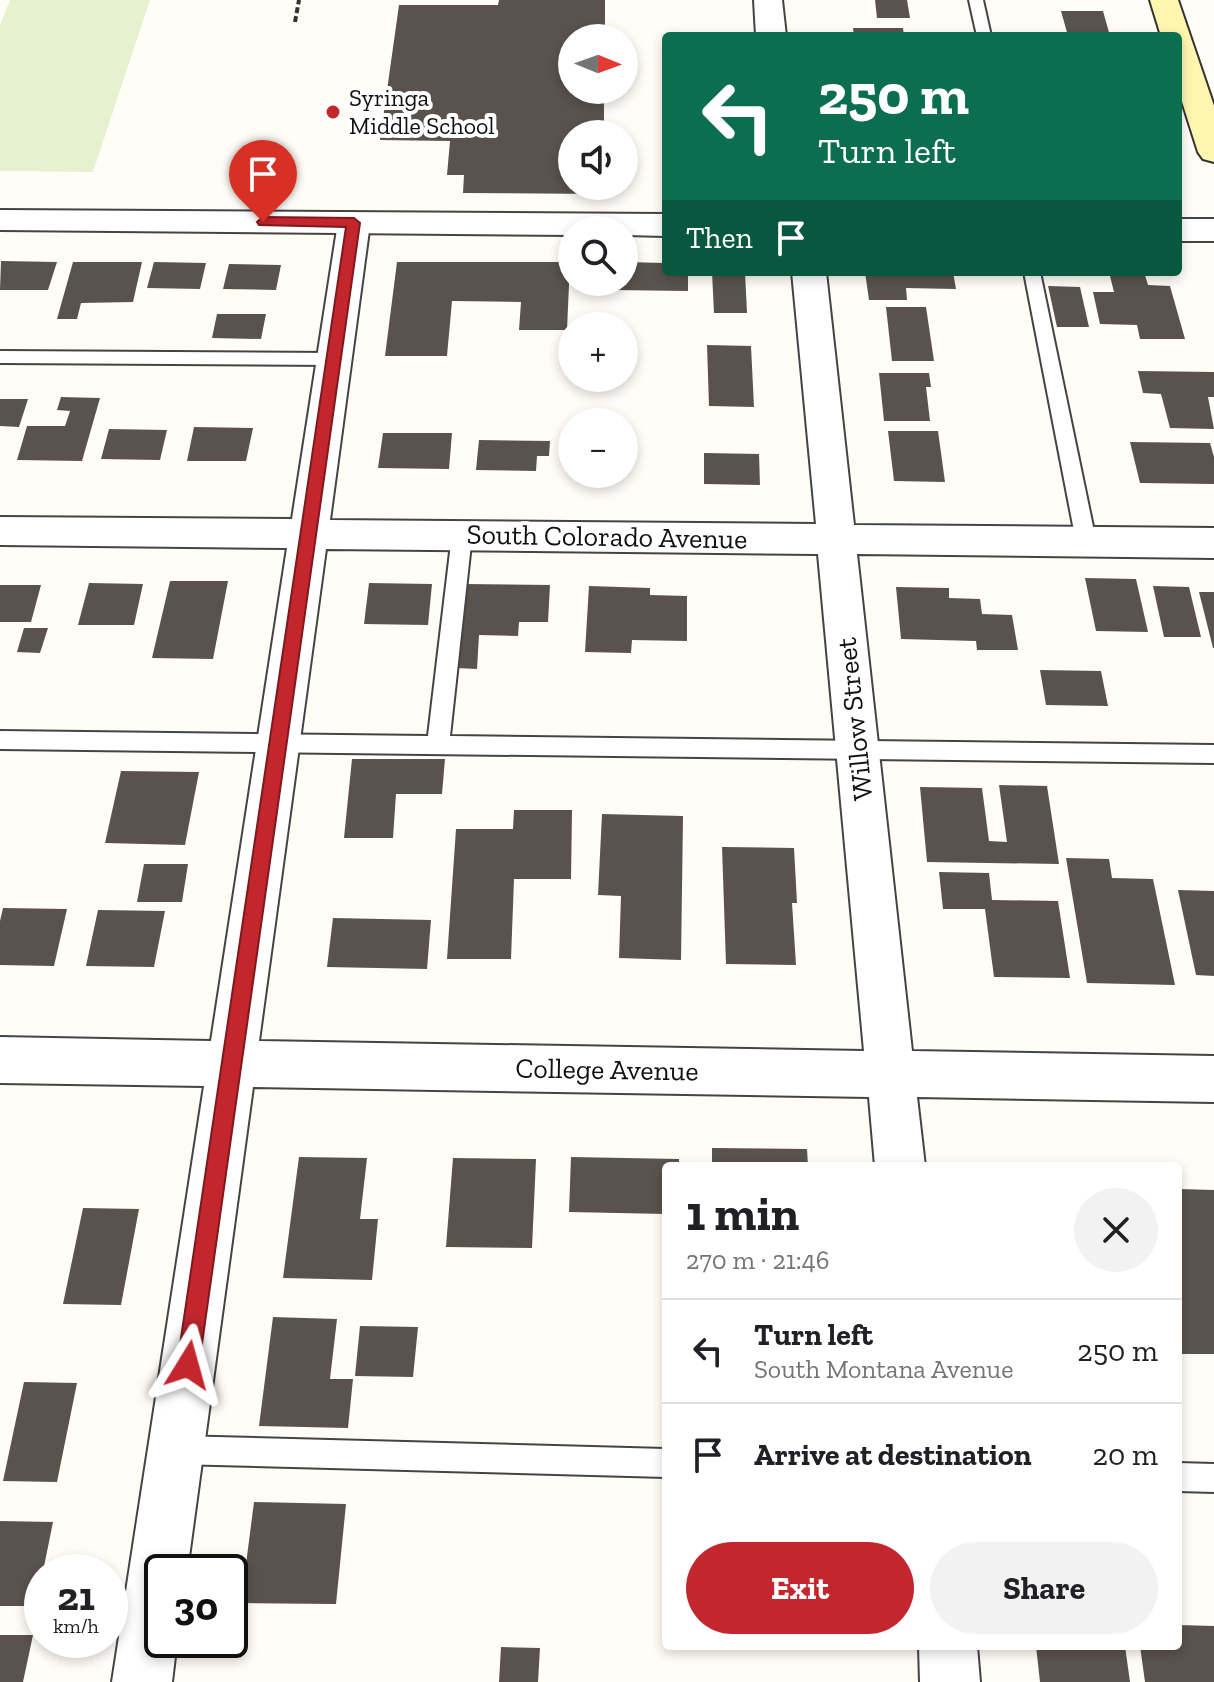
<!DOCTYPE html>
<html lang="en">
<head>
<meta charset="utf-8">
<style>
	body { margin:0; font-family:"Zilla Slab",serif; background:#f2f2f2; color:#202124; height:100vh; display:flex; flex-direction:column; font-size:30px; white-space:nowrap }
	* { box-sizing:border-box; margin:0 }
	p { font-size:26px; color:#757577 }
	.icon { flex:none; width:44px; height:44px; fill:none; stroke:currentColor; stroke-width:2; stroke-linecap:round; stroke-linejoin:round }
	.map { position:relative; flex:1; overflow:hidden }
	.details { position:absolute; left:662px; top:1162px; width:520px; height:488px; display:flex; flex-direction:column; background:#fff; border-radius:8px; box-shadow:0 4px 12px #0003 }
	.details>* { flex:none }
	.guide { position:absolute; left:662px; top:32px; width:520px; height:244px; border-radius:8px; box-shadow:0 4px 12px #0003; background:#0b6e4f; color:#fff; overflow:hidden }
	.needle { width:52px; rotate:91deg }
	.controls { position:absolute; left:558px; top:24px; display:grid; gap:16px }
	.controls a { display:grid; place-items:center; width:80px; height:80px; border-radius:50%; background:#fff; box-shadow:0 4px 12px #0003; font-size:40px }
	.speed { position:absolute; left:24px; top:1554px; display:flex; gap:16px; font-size:40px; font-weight:700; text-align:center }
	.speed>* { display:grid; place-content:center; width:104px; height:104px; border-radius:50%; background:#fff; box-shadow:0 4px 12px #0003; line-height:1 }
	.speed small { font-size:20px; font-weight:400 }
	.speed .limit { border:4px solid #111; border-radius:12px; background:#fff; color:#111 }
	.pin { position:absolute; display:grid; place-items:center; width:68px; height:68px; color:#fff; margin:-82px -34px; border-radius:50% 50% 50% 0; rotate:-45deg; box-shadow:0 0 8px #0007 }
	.pin .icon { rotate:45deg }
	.me { position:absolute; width:88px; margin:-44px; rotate:8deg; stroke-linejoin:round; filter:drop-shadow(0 0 6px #0008) }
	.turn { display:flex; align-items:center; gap:28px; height:168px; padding:0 24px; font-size:36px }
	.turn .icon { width:104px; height:104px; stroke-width:2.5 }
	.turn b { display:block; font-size:56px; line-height:68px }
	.then { display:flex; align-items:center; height:76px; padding:0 24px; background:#0003; gap:16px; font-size:30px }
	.round { display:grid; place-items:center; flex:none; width:84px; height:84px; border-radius:42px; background:#f2f2f2 }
	.head { display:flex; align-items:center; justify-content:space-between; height:136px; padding:0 24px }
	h1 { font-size:48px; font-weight:700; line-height:60px }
	.cta { display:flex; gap:16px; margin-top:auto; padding:16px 24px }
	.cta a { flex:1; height:92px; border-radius:48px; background:#c4262e; color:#fff; font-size:32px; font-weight:700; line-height:92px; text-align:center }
	.cta a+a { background:#f2f2f2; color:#202124 }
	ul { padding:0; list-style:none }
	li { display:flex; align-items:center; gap:24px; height:104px; padding:0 24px; border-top:2px solid #e0e0e0 }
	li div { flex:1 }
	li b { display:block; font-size:30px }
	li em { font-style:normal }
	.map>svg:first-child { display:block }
</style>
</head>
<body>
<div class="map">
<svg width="1214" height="1682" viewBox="0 0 1214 1682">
	<rect width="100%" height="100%" fill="#fffdf5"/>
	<path fill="#e6f2cf" d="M10,0H150L93,172L0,171V25Z"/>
	<g fill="#5a524d">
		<path d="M499,0H605V38H572V90H604V134H572V186H603V194L463,193L464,175H447L450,141L380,140L399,5H498Z"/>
		<path d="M875,0H907L910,18H877Z"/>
		<path d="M1061,11H1103L1110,36H1068Z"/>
		<path d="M853,28H903L904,36H854Z"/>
		<path d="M1,261L57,262L48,290H0Z"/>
		<path d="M73,262H142L133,302L81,303L77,319H57Z"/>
		<path d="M154,262L206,263L200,289L147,288Z"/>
		<path d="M397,262H570L567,330H519L521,302L452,301L447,356H385Z"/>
		<path d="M624,262L666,263V272H688V291L613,290V282H624Z"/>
		<path d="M229,264L281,265L276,290L223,289Z"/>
		<path d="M712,272H745L747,313H714Z"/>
		<path d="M865,272H953L956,289L906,288L907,300H869Z"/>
		<path d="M1109,272H1144L1148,285L1170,286L1185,339H1140L1137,325L1100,324L1093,292H1114Z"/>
		<path d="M1048,286L1080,287L1089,327H1057Z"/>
		<path d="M886,307H926L934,361H892Z"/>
		<path d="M217,314H266L261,339L212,338Z"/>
		<path d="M707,345L751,346L754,407L709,406Z"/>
		<path d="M1138,371L1214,372V397H1208L1214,429L1170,428L1161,394L1143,393Z"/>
		<path d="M879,373H929L931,387H926L930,421H884Z"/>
		<path d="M61,397L100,398L82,461L17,460L27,426H65L70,411L57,410Z"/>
		<path d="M0,399H28L19,427L0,426Z"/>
		<path d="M194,427L253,428L246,461H187Z"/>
		<path d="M109,429L167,430L160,460L101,459Z"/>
		<path d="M888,431H938L945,482L894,481Z"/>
		<path d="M383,433H452L449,469L378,468Z"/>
		<path d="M479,440L550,441L549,456H537L536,471L476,470Z"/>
		<path d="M1130,442L1210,443L1214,457V484L1140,483Z"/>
		<path d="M704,453L759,454L760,485L704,484Z"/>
		<path d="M1085,578L1136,579L1148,632L1096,631Z"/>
		<path d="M170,581H228L213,659L152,658Z"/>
		<path d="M89,583L143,584L134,625H78Z"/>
		<path d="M369,583L432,584L428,625L364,624Z"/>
		<path d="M464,584L550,585L548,622H519L518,636L479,635L477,669L456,668Z"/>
		<path d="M0,585H41L31,622H0Z"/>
		<path d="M589,586L650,588V595L687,596V641L632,640L631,653L585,652Z"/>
		<path d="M1153,586L1189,587L1201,637H1164Z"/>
		<path d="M896,587L949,588V598L980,599L982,614L1012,615L1018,650H977L976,641L901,639Z"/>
		<path d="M1199,592H1214V648H1213Z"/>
		<path d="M24,628H48L40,653L17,652Z"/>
		<path d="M1040,670L1101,671L1108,706L1046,705Z"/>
		<path d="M352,759H445L442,794H396L393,838H344Z"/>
		<path d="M121,771L199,772L185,845L105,843Z"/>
		<path d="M999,785L1047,786L1059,864L927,862L920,787L982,788L989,841L1007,842Z"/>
		<path d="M514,810H572L571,879H514L511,959H447L456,829H513Z"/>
		<path d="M602,814L683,816L681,960L619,958L621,896L598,895Z"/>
		<path d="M722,847L794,848L797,903H792L796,965L726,964Z"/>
		<path d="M1066,858L1109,859L1112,878L1153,879L1175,985L1087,983Z"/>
		<path d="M144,864H188L182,902H137Z"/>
		<path d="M939,872L989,873L992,900L1058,901L1070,978L994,977L985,909H943Z"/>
		<path d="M1178,890L1214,891V976L1196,975Z"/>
		<path d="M3,908L67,909L54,966L0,965V921Z"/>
		<path d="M98,910L165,911L154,967L86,966Z"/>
		<path d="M333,918L431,920L427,969L327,967Z"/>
		<path d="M712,1148L807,1149L808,1166H712Z"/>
		<path d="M299,1157L367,1158L360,1219H378L372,1280L283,1278Z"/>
		<path d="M571,1157L679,1159V1166H666V1214L569,1212Z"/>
		<path d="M453,1158L536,1159L532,1248L446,1247Z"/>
		<path d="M1178,1189L1214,1190V1354H1178Z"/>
		<path d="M83,1208L139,1209L121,1305L63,1304Z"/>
		<path d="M273,1317L337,1319L330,1379H353L348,1428L259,1426Z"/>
		<path d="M360,1326L418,1327L413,1377L355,1376Z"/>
		<path d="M24,1382L77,1383L57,1482L3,1481Z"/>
		<path d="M254,1502L346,1504L336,1604L241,1603Z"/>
		<path d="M0,1521L53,1522L36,1606H0Z"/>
		<path d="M1178,1625L1214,1626V1682H1145L1140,1646H1178Z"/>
		<path d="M0,1635H33L23,1682H0Z"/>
		<path d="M1036,1646H1125L1130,1682H1040Z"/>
		<path d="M501,1647L540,1648L538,1682H499Z"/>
	</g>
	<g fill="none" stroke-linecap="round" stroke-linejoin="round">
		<defs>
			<g id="service">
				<path d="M969,0H983L991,36H977Z"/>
				<path d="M1024,272H1040L1096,541L1093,546H1079L1076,541Z"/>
				<path d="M0,351L334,353L343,359L334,365L0,363Z"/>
				<path d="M462,528L472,535L450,736L1214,745V763L0,749V731L428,736L452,535Z"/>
				<path d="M176,1436L666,1449V1477L176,1464L166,1460L162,1450L166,1440Z"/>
				<path d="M1178,1463L1214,1464V1492L1178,1491Z"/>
			</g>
			<g id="minor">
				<path d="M754,0H782L786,36H756Z"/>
				<path d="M354,212L366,216L370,223L330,520L816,524L792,272H826L854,525L1214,528V558L857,554L912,1051L1214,1056V1102L917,1097L925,1166H875L869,1097L253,1087L187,1572H162V1640H177L172,1682H112L204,1086L0,1083V1037L211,1041L287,548L0,545V517L292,519L338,223L342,216ZM326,549L818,554L864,1051L259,1041Z"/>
				<path d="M919,1646H977L980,1682H920Z"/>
			</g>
			<g id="tertiary">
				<path d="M0,210L666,214V236L624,235V230H572V235L0,230Z"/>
				<rect x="1178" y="219" width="36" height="22"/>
			</g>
			<path id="secondary" d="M1150,0H1178L1214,106V162L1203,159L1198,152L1178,89V36H1161Z"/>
		</defs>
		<use href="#service" stroke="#444" stroke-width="4"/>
		<use href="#minor" stroke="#444" stroke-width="4"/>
		<use href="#tertiary" stroke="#444" stroke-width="4"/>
		<use href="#secondary" stroke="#333" stroke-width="4"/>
		<path stroke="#333" stroke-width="4" stroke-dasharray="6 3" stroke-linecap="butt" d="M295,22L299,0"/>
		<use href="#service" fill="#fff" fill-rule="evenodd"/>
		<use href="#minor" fill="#fff" fill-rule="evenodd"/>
		<use href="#tertiary" fill="#fff" fill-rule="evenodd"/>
		<use href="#secondary" fill="#fff6b0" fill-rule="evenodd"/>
	</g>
	<path fill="#c4262e" stroke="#7f191e" stroke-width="2" d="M263,217L354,218L360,223L199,1365L196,1373L188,1376L180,1373L177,1365L346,227L259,225L257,222Z"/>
	<circle fill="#c4262e" stroke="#fff" stroke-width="3" cx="333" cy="112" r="8"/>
	<g text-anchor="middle" stroke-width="8" stroke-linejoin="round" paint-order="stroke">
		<g font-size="24" fill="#111" stroke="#fff" text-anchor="start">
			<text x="349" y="106">Syringa<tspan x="349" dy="28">Middle School</tspan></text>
		</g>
		<g font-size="28" fill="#111" stroke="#fff">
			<text transform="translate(607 536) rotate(1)" y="10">South Colorado Avenue</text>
			<text transform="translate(854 719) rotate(-96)" y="10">Willow Street</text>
			<text transform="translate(607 1069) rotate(1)" y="10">College Avenue</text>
		</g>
	</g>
</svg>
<div class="controls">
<a><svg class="needle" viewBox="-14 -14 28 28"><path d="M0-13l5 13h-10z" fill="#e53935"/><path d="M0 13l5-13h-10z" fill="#757577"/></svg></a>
<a><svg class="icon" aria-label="sound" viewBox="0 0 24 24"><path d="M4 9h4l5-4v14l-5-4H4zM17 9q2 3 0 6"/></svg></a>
<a><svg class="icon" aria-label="search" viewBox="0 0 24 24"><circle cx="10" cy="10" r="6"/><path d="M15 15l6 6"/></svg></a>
<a>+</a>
<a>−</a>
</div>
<div class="speed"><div>21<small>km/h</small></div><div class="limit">30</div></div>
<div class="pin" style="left:263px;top:222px;background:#d93025"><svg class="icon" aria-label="arrive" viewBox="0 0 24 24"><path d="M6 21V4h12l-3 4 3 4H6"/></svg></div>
<svg class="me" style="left:188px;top:1365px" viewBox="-20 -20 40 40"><path d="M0-17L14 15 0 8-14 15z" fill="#c4262e" stroke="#fff" stroke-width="4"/></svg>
<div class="guide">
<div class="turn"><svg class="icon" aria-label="left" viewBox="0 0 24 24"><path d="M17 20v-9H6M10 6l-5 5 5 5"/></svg><div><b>250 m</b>Turn left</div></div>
<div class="then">Then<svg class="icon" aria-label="arrive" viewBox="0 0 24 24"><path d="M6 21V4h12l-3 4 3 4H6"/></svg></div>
</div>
<section class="details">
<div class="head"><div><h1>1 min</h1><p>270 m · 21:46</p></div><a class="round"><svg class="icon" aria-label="close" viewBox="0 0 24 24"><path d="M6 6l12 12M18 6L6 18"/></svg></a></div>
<ul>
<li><svg class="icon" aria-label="left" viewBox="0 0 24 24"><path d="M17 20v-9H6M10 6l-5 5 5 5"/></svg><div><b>Turn left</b><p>South Montana Avenue</p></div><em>250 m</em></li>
<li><svg class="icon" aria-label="arrive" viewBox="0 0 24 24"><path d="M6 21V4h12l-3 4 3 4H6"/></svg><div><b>Arrive at destination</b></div><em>20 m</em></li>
</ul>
<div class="cta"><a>Exit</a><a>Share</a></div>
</section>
</div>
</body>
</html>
